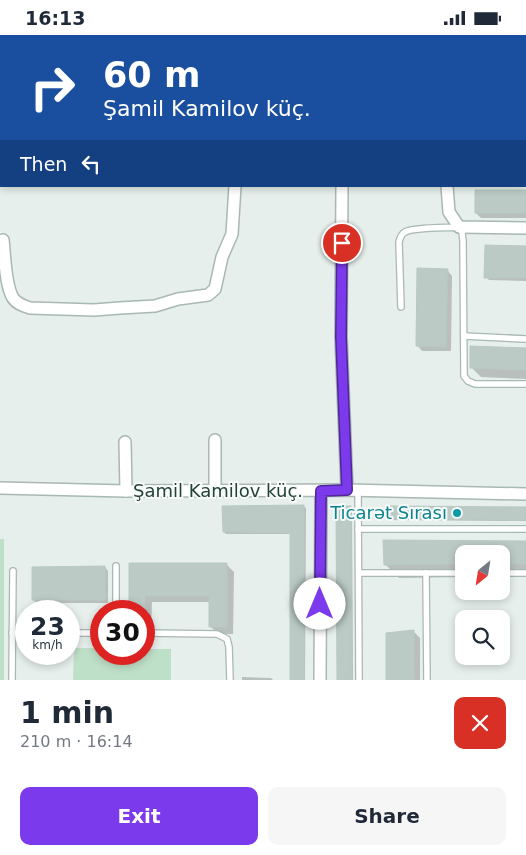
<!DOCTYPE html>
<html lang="en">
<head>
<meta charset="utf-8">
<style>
	body { margin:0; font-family:"DejaVu Sans",sans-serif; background:#f6f6f7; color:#1f2937; height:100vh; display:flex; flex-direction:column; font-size:19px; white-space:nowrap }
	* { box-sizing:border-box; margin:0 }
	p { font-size:16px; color:#747a83 }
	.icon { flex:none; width:28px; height:28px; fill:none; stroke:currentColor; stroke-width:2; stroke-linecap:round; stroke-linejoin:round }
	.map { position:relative; height:645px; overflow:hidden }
	.panel { display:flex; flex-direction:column; background:#fff; flex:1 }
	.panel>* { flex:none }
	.hud { position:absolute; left:0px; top:0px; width:526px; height:152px; box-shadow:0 2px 8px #0003; background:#1a4fa0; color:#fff; overflow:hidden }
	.needle { width:32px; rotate:210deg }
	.controls { position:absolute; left:455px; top:510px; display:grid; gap:10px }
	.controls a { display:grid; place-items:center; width:55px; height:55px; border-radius:10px; background:#fff; box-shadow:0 2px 8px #0003; font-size:25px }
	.speed { position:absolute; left:15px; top:565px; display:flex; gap:10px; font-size:25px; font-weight:700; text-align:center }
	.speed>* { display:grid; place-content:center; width:65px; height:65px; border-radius:50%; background:#fff; box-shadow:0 2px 8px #0003; line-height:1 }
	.speed small { font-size:12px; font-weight:400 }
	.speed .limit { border:8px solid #d22; background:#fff; color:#111 }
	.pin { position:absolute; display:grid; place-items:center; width:42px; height:42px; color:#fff; margin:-21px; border:2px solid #fff; border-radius:50%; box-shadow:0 1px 5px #0007 }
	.me { position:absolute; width:55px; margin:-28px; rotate:0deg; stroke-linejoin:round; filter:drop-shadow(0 0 4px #0008) }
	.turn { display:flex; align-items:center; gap:18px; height:105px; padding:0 20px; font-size:22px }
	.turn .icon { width:65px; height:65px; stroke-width:2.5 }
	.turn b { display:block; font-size:35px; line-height:42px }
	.then { display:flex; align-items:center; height:48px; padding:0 20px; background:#0003; gap:10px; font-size:19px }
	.round { display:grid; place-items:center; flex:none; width:52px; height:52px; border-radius:10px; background:#f6f6f7 }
	.overview { display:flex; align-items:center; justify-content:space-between; height:85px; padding:0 20px }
	h1 { font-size:30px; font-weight:700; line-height:38px }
	.action { display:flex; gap:10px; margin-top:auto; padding:10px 20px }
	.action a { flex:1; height:58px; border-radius:10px; background:#7c3aed; color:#fff; font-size:20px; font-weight:700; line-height:58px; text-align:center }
	.action a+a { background:#f6f6f7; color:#1f2937 }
	.status { display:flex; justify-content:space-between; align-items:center; height:35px; padding:0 25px; background:#fff; direction:ltr }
	.status svg { height:14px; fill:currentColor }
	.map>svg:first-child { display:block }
</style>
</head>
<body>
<div class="status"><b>16:13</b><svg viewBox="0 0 49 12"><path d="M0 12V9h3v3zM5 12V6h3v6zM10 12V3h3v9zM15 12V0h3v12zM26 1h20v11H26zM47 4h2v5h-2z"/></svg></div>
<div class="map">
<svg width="526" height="645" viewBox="0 0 526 645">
	<rect width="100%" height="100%" fill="#e6efeb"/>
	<g fill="#bfe0c8">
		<rect x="0" y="504" width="4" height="141"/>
		<path d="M74,613H101V619H144V614H171V645H73Z"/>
	</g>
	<g fill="#0003">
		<path d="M390,0H526V27L525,1H390Z"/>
		<rect x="525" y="57" width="1" height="60"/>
		<path d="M526,157V183H481L476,178Z"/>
		<path d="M526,212V246L489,245L486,242Z"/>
		<path d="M447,235L452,241L451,316H422L417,310Z"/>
		<path d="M526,314V344L481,342L471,332Z"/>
		<path d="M304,472L306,473L305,645H292V499H226L224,497Z"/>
		<path d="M351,472L352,474L353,645H339Z"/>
		<path d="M526,473V486L390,485L389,484Z"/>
		<path d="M526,508V542H501V519H464V542L399,543L385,529Z"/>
		<path d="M130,529L227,530L234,537L233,599H218L211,592V567H152L151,597H144V576H130Z"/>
		<path d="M105,532L108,536V568H37L33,565Z"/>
		<path d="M413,596L420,603V645H387Z"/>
		<path d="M242,642L271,643L273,645H242Z"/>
	</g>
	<g fill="#bbcac4" stroke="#b8c9c2">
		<rect x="475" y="155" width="51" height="23"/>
		<path d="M485,210L526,211V243H484Z"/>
		<path d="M417,233L448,234L446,312L416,311Z"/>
		<path d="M470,311L526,313V335L470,333Z"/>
		<path d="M304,470V645H290V498L223,497L222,471Z"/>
		<path d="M336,471H351L352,645H337Z"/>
		<path d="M388,471L526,472V485L388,484Z"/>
		<path d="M383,505L526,506V529H501V519H464V529L384,530Z"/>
		<path d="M129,528H227V592H209V561H145V576H129Z"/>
		<path d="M105,531L106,565H32V532Z"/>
		<path d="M414,595V645H386V598Z"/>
	</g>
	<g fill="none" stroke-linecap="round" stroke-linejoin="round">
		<defs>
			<g id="lane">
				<path d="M401,272L399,207C400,203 401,199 405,197C414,192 447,193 459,192L462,197L463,206L464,341L468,346L475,349H526"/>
				<path d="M464,301L526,304"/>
				<path d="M358,456L359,645"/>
				<path d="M358,494H526"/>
				<path d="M116,531V576"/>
				<path d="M359,538H464"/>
				<path d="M426,538L427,645"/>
				<path d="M501,538H526"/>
				<path d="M12,598H26"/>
				<path d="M69,598H101"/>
				<path d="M144,598L217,599L227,604L229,612L230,645"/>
				<path d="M12,645L13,536"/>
			</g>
			<g id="street">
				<path d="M163,0V1"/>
				<path d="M344,1V0"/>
				<path d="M0,117H1"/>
				<path d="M342,151L341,302L347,455"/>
				<path d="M447,151L449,177L459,192L526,193"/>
				<path d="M3,205C5,221 5,250 13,263C17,269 24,271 30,273L94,275L120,273L155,271L178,264L208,260L215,254L222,222L232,199L235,151"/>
				<path d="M125,407L126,456"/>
				<path d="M0,453L126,456L347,455L526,459"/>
				<path d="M215,455V405"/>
				<path d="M320,645L321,456"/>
			</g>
		</defs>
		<use href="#lane" stroke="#a8b8b2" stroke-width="8"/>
		<use href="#street" stroke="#a8b8b2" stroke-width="14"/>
		<use href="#lane" stroke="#fff" stroke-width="5.5"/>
		<use href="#street" stroke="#fff" stroke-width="11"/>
	</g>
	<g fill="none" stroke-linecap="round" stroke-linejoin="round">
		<defs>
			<path id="route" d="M320,569L321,456L347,455L341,302L342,208"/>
		</defs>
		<use href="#route" stroke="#51269a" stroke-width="12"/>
		<use href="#route" stroke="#7c3aed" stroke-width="9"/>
	</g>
	<circle fill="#0f9aa8" stroke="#f7fbf9" stroke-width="2" cx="457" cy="478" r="5"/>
	<g text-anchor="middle" stroke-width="4" stroke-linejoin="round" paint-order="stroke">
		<g font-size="18" fill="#24423a" stroke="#f7fbf9">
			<text x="218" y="462">Şamil Kamilov küç.</text>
		</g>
		<g font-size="18" fill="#0d838f" stroke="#f7fbf9" text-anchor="end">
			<text x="447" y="484">Ticarət Sırası</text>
		</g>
	</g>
</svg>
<div class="controls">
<a><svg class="needle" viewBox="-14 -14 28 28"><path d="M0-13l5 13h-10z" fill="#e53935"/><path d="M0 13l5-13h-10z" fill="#747a83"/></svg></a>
<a><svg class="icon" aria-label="search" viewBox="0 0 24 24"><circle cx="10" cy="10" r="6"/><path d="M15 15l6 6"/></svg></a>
</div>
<div class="speed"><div>23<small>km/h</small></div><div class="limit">30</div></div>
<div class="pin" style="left:342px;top:208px;background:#d93025"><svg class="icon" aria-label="arrive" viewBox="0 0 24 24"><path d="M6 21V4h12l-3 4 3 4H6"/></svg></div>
<svg class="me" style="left:320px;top:569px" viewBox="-20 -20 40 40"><circle r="19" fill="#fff"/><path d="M0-13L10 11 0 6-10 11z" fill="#7c3aed"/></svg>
<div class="hud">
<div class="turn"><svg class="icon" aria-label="right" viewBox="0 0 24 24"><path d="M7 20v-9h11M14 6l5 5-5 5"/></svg><div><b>60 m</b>Şamil Kamilov küç.</div></div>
<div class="then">Then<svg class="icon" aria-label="left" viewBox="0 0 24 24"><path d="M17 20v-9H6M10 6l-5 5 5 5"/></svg></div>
</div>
</div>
<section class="panel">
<div class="overview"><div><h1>1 min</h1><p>210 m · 16:14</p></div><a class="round" style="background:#d93025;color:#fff"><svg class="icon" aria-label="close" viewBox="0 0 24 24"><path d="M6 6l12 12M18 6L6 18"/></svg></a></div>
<div class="action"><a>Exit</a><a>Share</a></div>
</section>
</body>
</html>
